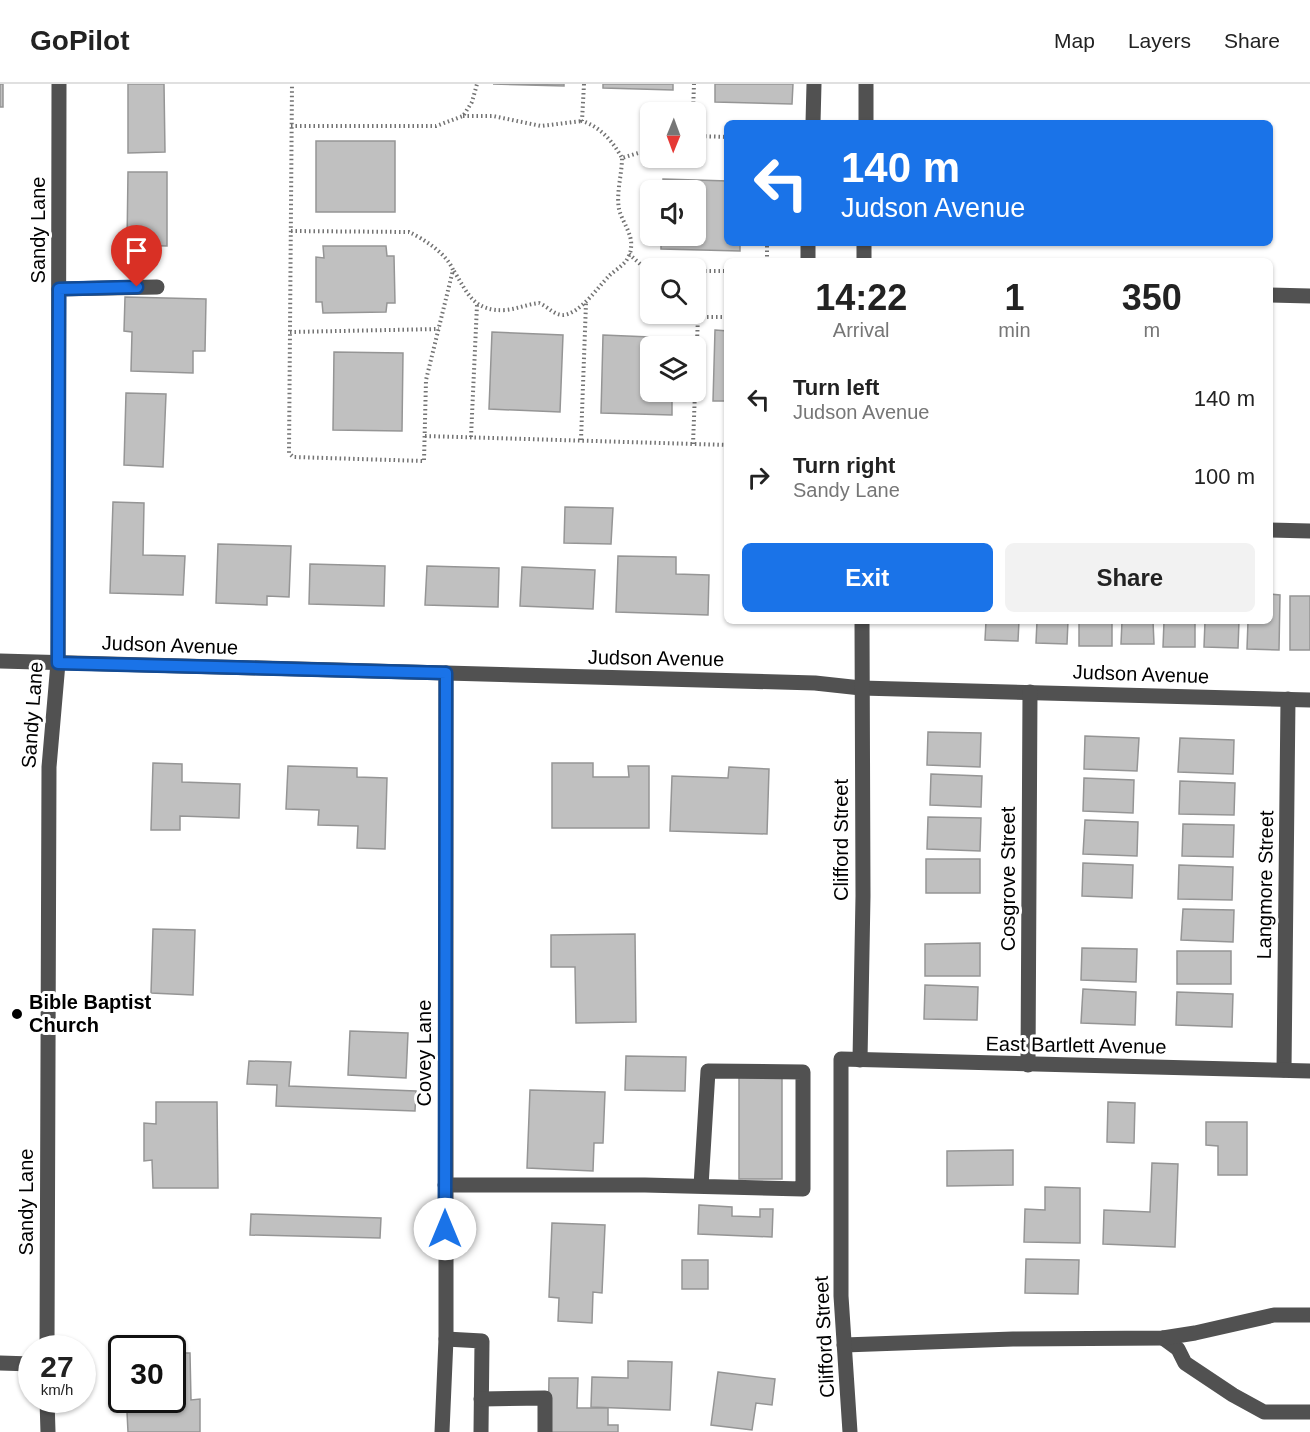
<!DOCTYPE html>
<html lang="en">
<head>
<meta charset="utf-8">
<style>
	body { margin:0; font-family:Arial,sans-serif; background:#f2f2f2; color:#222; height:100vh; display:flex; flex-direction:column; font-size:22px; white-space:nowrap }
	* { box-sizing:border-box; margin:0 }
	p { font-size:20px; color:#767676 }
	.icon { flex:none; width:33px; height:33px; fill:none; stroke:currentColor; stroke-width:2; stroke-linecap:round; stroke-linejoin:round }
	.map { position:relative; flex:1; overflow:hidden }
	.side { position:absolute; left:724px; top:174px; width:549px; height:366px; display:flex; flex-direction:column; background:#fff; border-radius:9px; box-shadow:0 2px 4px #0004 }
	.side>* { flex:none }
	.guide { position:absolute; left:724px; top:36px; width:549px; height:126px; border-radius:9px; box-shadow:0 2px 4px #0004; background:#1a73e8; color:#fff; overflow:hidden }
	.needle { width:39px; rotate:181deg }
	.tools { position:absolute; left:640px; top:18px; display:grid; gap:12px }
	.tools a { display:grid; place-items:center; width:66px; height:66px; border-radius:9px; background:#fff; box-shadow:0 2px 4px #0004; font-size:30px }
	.speed { position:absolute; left:18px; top:1251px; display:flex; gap:12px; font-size:30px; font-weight:700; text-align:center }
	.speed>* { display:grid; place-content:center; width:78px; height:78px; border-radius:50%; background:#fff; box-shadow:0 2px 4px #0004; line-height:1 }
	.speed small { font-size:15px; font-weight:400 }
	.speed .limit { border:3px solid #111; border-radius:9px; background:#fff; color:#111 }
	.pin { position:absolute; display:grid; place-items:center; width:51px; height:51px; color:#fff; margin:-62px -26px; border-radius:50% 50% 50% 0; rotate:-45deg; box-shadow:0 0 6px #0007 }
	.pin .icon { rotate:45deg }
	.me { position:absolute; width:66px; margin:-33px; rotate:0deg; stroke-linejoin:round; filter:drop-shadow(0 0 4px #0008) }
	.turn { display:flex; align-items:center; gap:21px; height:126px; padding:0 18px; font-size:27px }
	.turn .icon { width:78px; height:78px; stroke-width:2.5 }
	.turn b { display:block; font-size:42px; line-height:51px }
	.eta { display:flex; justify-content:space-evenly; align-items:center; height:102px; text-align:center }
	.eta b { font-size:36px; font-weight:700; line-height:42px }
	.cta { display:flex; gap:12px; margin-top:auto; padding:12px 18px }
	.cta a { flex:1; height:69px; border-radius:9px; background:#1a73e8; color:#fff; font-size:24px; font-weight:700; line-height:69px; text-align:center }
	.cta a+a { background:#f2f2f2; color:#222 }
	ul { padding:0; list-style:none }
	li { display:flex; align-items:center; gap:18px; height:78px; padding:0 18px }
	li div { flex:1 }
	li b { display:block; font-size:22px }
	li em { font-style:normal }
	header { display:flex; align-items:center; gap:36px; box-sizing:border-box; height:84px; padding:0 30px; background:#fff; border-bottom:2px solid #e0e0e0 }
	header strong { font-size:28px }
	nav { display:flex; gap:33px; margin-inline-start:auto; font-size:21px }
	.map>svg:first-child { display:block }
</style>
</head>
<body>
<header>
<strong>GoPilot</strong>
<nav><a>Map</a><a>Layers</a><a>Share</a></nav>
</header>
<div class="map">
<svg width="1310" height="1348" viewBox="0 0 1310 1348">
	<rect width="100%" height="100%" fill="#fff"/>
	<g fill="#c0c0c0" stroke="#959595" stroke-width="1.5">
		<rect x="0" y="0" width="3" height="23"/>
		<path d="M128,0H164L165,68L128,69Z"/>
		<path d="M493,0H564V2Z"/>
		<path d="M603,0H673V6L603,4Z"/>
		<path d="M715,0H793L792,20L715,18Z"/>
		<rect x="316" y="57" width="79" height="71"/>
		<path d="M128,88H167V162L127,161Z"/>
		<path d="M663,95L728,97V159H740V167L661,165V152H696V106H663Z"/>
		<path d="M323,162H386L387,172H394L395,219H387L386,228L323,229L322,218H316V173L324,174Z"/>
		<path d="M125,213L206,215L205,267H193V289L131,287L132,248L124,247Z"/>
		<path d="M715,246L728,247V317H713Z"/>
		<path d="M492,248L563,251L560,328L489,325Z"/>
		<path d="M603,251L674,254V262H651V308H672V331L601,329Z"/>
		<path d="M334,268L403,269L402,347L333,346Z"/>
		<path d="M126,309L166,310L163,383L124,381Z"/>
		<path d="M113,418L144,419L143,471L185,472L183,511L110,509Z"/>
		<path d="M565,423L613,424L611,460L564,459Z"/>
		<path d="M218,460L291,462L289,513L267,512V521L216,519Z"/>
		<path d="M618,472L676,473V490L709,491L708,531L616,528Z"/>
		<path d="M310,480L385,482L384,522L309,520Z"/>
		<path d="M427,482L499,484L498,523L425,521Z"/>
		<path d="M522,483L595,486L593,525L520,522Z"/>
		<path d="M1270,510L1280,511L1279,566L1247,565L1248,537H1270Z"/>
		<rect x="1290" y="512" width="20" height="54"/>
		<path d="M986,537H1019L1018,557L985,556Z"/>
		<path d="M1037,537H1068L1067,560L1036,559Z"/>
		<rect x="1079" y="537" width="33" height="25"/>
		<path d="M1122,537H1153L1154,560H1121Z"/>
		<path d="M1164,537H1195V563H1163Z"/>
		<path d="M1205,537H1239L1238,564L1204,563Z"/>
		<path d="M928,648L981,649L980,683L927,681Z"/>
		<path d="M1085,652L1139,654L1137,687L1084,685Z"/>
		<path d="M1180,654L1234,656L1233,690L1178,688Z"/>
		<path d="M153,679L182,680V698L240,700L239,734L180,732V746H151Z"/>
		<path d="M552,679H593V693H629L628,682H649V744H552Z"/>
		<path d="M288,682L357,684V693L387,694L385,765L357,764L358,742L318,741L319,726L286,725Z"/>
		<path d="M729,683L769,685L767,750L670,747L672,692L728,694Z"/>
		<path d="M931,690L982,692L981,723L930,721Z"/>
		<path d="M1084,694L1134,696L1133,729L1083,727Z"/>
		<path d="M1180,697L1235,699L1234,731L1179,730Z"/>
		<path d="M928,733L981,734L980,767L927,765Z"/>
		<path d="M1085,736L1138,738L1137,772L1083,770Z"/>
		<path d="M1183,740L1234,741L1233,773L1182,772Z"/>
		<rect x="926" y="775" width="54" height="34"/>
		<path d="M1083,779L1133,781L1132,814L1082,812Z"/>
		<path d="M1179,781L1233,783L1232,816L1178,815Z"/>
		<path d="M1183,825L1234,826L1233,858L1181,856Z"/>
		<path d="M153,845L195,846L193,911L151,909Z"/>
		<path d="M635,850L636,938L576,939L575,883H551V851Z"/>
		<path d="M980,859V892H925V860Z"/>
		<path d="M1082,864L1137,865L1136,898L1081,896Z"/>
		<rect x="1177" y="867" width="54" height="33"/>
		<path d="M925,901L978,903L977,936L924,935Z"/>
		<path d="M1083,905L1136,908L1135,941L1081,939Z"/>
		<path d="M1177,908L1233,910L1232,943L1176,941Z"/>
		<path d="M350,947L408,949L406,994L348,991Z"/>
		<path d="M626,972L686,973L685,1007L625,1006Z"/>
		<path d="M249,977L291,978L289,1002L416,1007L415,1027L276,1022L277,1001L247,1000Z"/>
		<rect x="739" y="992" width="43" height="103"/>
		<path d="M530,1006L605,1008L603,1059H594L593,1087L527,1084Z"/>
		<path d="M156,1018H217L218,1104H153L152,1076L144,1077V1039L156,1040Z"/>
		<path d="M1108,1018L1135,1019L1134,1059L1107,1058Z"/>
		<path d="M1206,1038H1247V1091H1218V1062L1206,1061Z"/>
		<path d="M1013,1066V1101L947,1102V1067Z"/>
		<path d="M1152,1079L1178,1080L1175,1163L1103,1160L1104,1126L1150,1128Z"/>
		<path d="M1045,1103L1080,1104V1159L1024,1158L1025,1125L1045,1126Z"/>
		<path d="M699,1121L732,1123V1132L760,1133V1125H773L772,1153L698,1150Z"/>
		<path d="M251,1130L381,1134L380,1154L250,1151Z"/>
		<path d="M552,1139L605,1141L602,1209L593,1208L592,1239L558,1237L559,1214L549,1213Z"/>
		<path d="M1026,1175L1079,1176L1078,1210L1025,1209Z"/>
		<rect x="682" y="1176" width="26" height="29"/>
		<path d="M172,1269H190L191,1316L200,1315V1348H128L127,1328H153V1316H172Z"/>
		<path d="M628,1277L672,1278L670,1326L591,1323L592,1293L628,1294Z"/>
		<path d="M718,1288L775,1295L772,1321L756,1319L752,1346L711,1341Z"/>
		<path d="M549,1294H578L577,1324H608V1341H618V1348H548Z"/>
	</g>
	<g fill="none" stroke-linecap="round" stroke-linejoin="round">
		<g stroke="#737373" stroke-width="4" stroke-dasharray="1.5 3" stroke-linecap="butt">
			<path d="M584,0L582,37C601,43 613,58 622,74L651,65"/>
			<path d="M693,28L694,0"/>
			<path d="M463,32H493L541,42L582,37"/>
			<path d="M291,42H436L463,32L472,18L477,0"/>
			<path d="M696,52L728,53"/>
			<path d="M291,147L409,148C424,155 447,170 453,186L426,296L424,377L293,373L289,369L292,0"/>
			<path d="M629,170L651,190"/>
			<path d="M767,177V159"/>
			<path d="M454,187C468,210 474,228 506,226C517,225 528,220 539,219C547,222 554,231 563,231C580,230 598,203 609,192C614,187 621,183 626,177C628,174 631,168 631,164C633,150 622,138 619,125C616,109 622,90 622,74"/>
			<path d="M696,187H728"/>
			<path d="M694,230L698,233L696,282"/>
			<path d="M698,233H728"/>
			<path d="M290,248L439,245"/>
			<path d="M425,352L728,361"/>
			<path d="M471,353L477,221"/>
			<path d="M581,356L586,219"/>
			<path d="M693,360L695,308"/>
		</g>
		<g stroke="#515151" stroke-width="15">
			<path d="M813,39L814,0"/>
			<path d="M866,39V0"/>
			<path d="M808,177V159"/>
			<path d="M864,177V159"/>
			<path d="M59,205L157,203"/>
			<path d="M1270,211L1310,212"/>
			<path d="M1270,446L1310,447"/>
			<path d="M0,577L815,599L861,604L1310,616"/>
			<path d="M860,976L863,812L862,537"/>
			<path d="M1028,981L1030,608"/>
			<path d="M1284,986L1288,615"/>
			<path d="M445,1101H645L803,1105V988L708,987L701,1102"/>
			<path d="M1163,1254L1178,1265L1185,1279L1233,1311L1264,1328H1310"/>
			<path d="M446,1255L482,1257L481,1348"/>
			<path d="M844,1261L1013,1255L1163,1254L1195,1249L1274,1231H1310"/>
			<path d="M47,1264L49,683L58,579L59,0"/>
			<path d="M0,1279L32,1280"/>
			<path d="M481,1315L545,1314V1348"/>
			<path d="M47,1316L48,1348"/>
			<path d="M442,1348L446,1255V589"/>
			<path d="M850,1348L841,1212V975L1310,987"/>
		</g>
	</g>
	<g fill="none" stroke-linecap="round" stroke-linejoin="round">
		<defs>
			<path id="route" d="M137,203L59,205L58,579L446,589L445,1145"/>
		</defs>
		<use href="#route" stroke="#114b97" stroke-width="15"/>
		<use href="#route" stroke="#1a73e8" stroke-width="10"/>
	</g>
	<circle fill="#000" stroke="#fff" stroke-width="2" cx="17" cy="930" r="6"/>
	<g text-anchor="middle" stroke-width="6" stroke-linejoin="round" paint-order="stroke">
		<g font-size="20" fill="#000" stroke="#fff">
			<text transform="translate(38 146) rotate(-90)" y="7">Sandy Lane</text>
			<text transform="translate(170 561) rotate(2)" y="7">Judson Avenue</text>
			<text transform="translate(656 574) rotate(1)" y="7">Judson Avenue</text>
			<text transform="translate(1141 590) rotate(2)" y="7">Judson Avenue</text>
			<text transform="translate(32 631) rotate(-86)" y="7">Sandy Lane</text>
			<text transform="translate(841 756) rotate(-90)" y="7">Clifford Street</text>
			<text transform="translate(1008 795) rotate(-90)" y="7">Cosgrove Street</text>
			<text transform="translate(1265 801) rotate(-89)" y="7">Langmore Street</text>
			<text transform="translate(1076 961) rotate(1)" y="7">East Bartlett Avenue</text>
			<text transform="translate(424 969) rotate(-90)" y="7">Covey Lane</text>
			<text transform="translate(26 1118) rotate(-90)" y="7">Sandy Lane</text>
			<text transform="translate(824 1253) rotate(-93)" y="7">Clifford Street</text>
		</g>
		<g font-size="20" font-weight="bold" fill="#000" stroke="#fff" text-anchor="start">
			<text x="29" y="925">Bible Baptist<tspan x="29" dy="23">Church</tspan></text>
		</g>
	</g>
</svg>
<div class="tools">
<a><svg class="needle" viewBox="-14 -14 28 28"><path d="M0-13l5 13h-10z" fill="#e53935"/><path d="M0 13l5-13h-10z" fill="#767676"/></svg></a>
<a><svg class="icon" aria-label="sound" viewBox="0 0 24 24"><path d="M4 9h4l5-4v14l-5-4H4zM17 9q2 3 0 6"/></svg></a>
<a><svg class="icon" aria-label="search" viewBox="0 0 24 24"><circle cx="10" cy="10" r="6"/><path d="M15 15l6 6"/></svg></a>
<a><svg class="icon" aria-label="layers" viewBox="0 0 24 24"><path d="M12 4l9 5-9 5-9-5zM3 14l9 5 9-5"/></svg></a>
</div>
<div class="speed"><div>27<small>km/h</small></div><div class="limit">30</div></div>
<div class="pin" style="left:137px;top:203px;background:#d93025"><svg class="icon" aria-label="arrive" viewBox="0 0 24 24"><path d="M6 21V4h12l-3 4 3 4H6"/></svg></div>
<svg class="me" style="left:445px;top:1145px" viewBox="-20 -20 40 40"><circle r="19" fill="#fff"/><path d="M0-13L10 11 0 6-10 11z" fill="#1a73e8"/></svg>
<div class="guide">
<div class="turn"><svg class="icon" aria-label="left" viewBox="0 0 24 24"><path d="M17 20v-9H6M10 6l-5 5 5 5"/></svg><div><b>140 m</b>Judson Avenue</div></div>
</div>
<section class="side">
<div class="eta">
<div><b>14:22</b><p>Arrival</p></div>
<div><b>1</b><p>min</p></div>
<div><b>350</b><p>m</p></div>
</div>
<ul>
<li><svg class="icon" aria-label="left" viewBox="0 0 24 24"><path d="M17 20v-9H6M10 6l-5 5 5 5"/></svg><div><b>Turn left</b><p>Judson Avenue</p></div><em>140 m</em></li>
<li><svg class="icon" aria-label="right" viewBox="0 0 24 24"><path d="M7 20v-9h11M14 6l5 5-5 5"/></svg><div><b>Turn right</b><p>Sandy Lane</p></div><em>100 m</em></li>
</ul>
<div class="cta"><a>Exit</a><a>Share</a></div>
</section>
</div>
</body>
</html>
